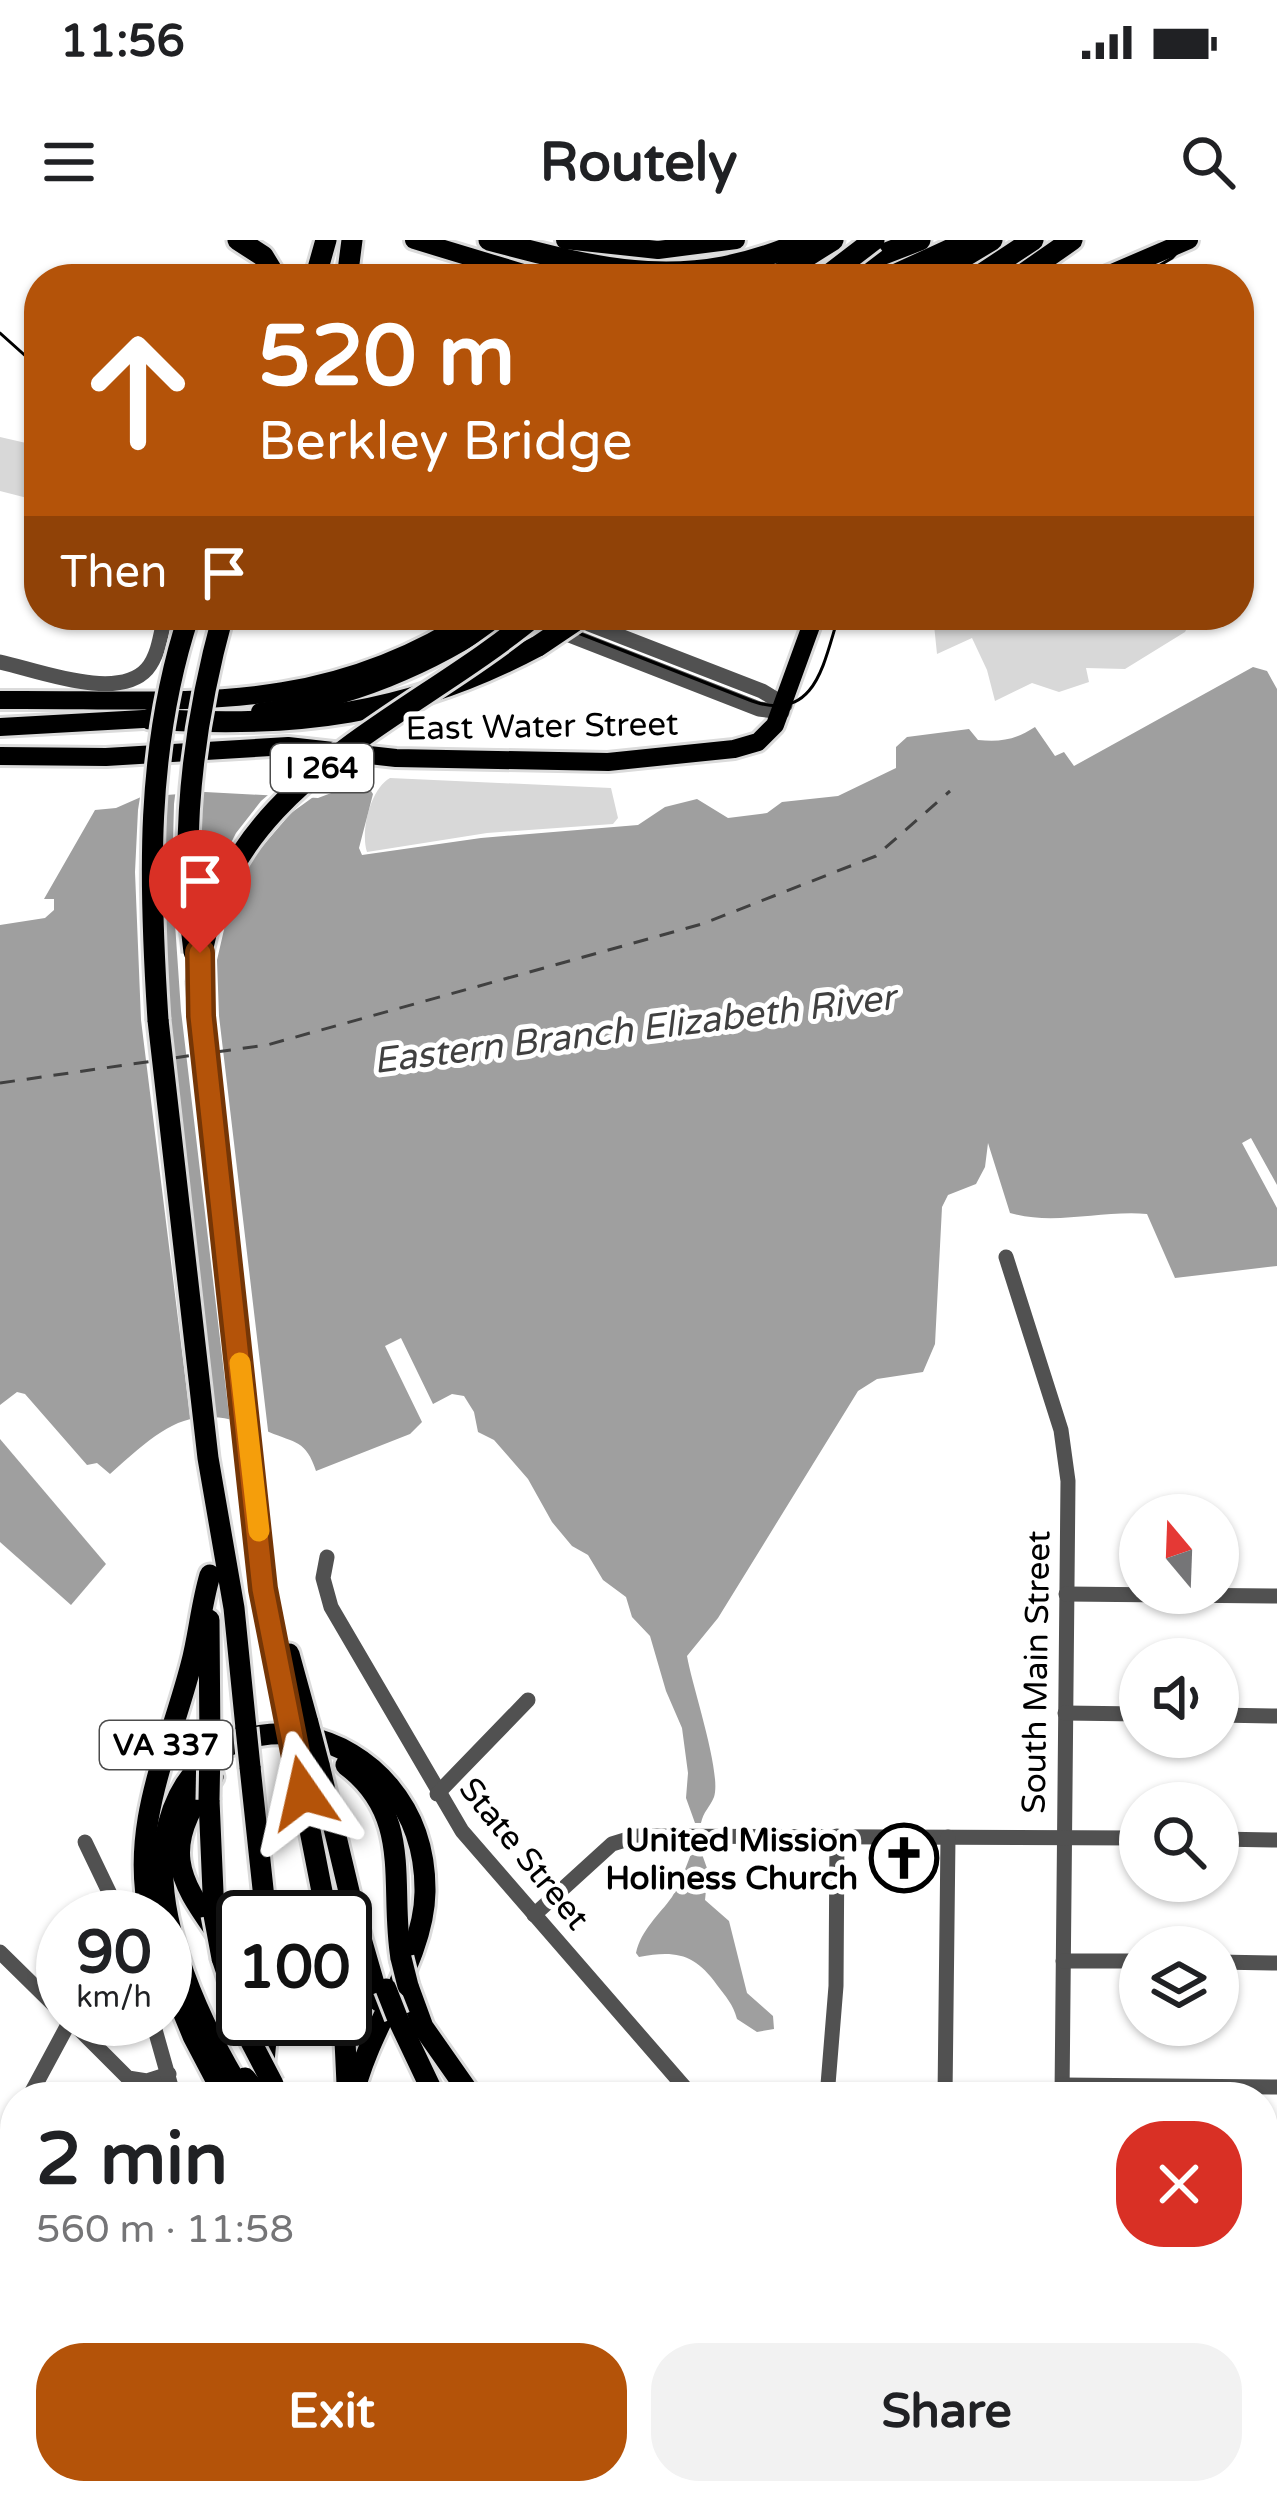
<!DOCTYPE html>
<html lang="en">
<head>
<meta charset="utf-8">
<style>
	body { margin:0; font-family:"Varela Round",sans-serif; background:#f2f2f2; color:#202124; height:100vh; display:flex; flex-direction:column; font-size:45px; white-space:nowrap }
	* { box-sizing:border-box; margin:0 }
	p { font-size:39px; color:#757577 }
	.icon { flex:none; width:66px; height:66px; fill:none; stroke:currentColor; stroke-width:2; stroke-linecap:round; stroke-linejoin:round }
	.map { position:relative; flex:1; overflow:hidden }
	.details { position:absolute; left:0px; top:1842px; width:1278px; height:423px; display:flex; flex-direction:column; background:#fff; border-radius:48px 48px 0 0; box-shadow:0 3px 9px #0004 }
	.details>* { flex:none }
	.banner { position:absolute; left:24px; top:24px; width:1230px; height:366px; border-radius:48px; box-shadow:0 3px 9px #0004; background:#b45309; color:#fff; overflow:hidden }
	.needle { width:78px; rotate:341deg }
	.buttons { position:absolute; left:1119px; top:1254px; display:grid; gap:24px }
	.buttons a { display:grid; place-items:center; width:120px; height:120px; border-radius:50%; background:#fff; box-shadow:0 3px 9px #0004; font-size:60px }
	.speed { position:absolute; left:36px; top:1650px; display:flex; gap:24px; font-size:60px; font-weight:700; text-align:center }
	.speed>* { display:grid; place-content:center; width:156px; height:156px; border-radius:50%; background:#fff; box-shadow:0 3px 9px #0004; line-height:1 }
	.speed small { font-size:30px; font-weight:400 }
	.speed .limit { border:6px solid #111; border-radius:18px; background:#fff; color:#111 }
	.pin { position:absolute; display:grid; place-items:center; width:102px; height:102px; color:#fff; margin:-123px -51px; border-radius:50% 50% 50% 0; rotate:-45deg; box-shadow:0 0 12px #0007 }
	.pin .icon { rotate:45deg }
	.me { position:absolute; width:132px; margin:-66px; rotate:349deg; stroke-linejoin:round; filter:drop-shadow(0 0 9px #0008) }
	.turn { display:flex; align-items:center; gap:42px; height:252px; padding:0 36px; font-size:54px }
	.turn .icon { width:156px; height:156px; stroke-width:2.5 }
	.turn b { display:block; font-size:84px; line-height:102px }
	.then { display:flex; align-items:center; height:114px; padding:0 36px; background:#0003; gap:24px; font-size:45px }
	.round { display:grid; place-items:center; flex:none; width:126px; height:126px; border-radius:48px; background:#f2f2f2 }
	.overview { display:flex; align-items:center; justify-content:space-between; height:204px; padding:0 36px }
	h1 { font-size:72px; font-weight:700; line-height:90px }
	.cta { display:flex; gap:24px; margin-top:auto; padding:24px 36px }
	.cta a { flex:1; height:138px; border-radius:48px; background:#b45309; color:#fff; font-size:48px; font-weight:700; line-height:138px; text-align:center }
	.cta a+a { background:#f2f2f2; color:#202124 }
	.status { display:flex; justify-content:space-between; align-items:center; height:84px; padding:0 60px; background:#fff; direction:ltr }
	.status svg { height:33px; fill:currentColor }
	header { display:flex; justify-content:space-between; align-items:center; height:156px; padding:0 36px; background:#fff; font-size:54px; font-weight:700 }
	.map>svg:first-child { display:block }
</style>
</head>
<body>
<div class="status"><b>11:56</b><svg viewBox="0 0 49 12"><path d="M0 12V9h3v3zM5 12V6h3v6zM10 12V3h3v9zM15 12V0h3v12zM26 1h20v11H26zM47 4h2v5h-2z"/></svg></div>
<header><svg class="icon" aria-label="menu" viewBox="0 0 24 24"><path d="M4 6h16M4 12h16M4 18h16"/></svg>Routely<svg class="icon" aria-label="search" viewBox="0 0 24 24"><circle cx="10" cy="10" r="6"/><path d="M15 15l6 6"/></svg></header>
<div class="map">
<svg width="1277" height="2264" viewBox="0 0 1277 2264">
	<rect width="100%" height="100%" fill="#fff"/>
	<g fill="#d8d8d8">
		<path d="M0,197L39,206V261L0,251Z"/>
		<path d="M933,375H1194L1185,392L1125,429L1086,428L1089,442L1059,452L1032,443L995,461L987,430L972,398L937,414Z"/>
		<path d="M390,538L611,548L618,578L613,584L487,593L367,612C360,591 371,548 390,538Z"/>
		<path d="M811,2250H905L979,2264H805Z"/>
	</g>
	<g fill="#9f9f9f">
		<path d="M1253,427L1267,431L1277,449V945L1251,898L1242,903L1277,968V1026L1175,1038L1147,974C1102,970 1054,986 1010,973L988,903L985,927L976,944L948,955L942,967L935,1104L923,1132L877,1139L858,1151L718,1378L687,1416C692,1446 722,1533 714,1557C710,1567 703,1572 701,1583H695L686,1558L688,1533L682,1488L666,1451L650,1396L632,1377L626,1357L603,1340L588,1315L572,1306L552,1282L528,1239L494,1200L478,1192L474,1172L464,1156L452,1154L433,1164L401,1098L385,1106L422,1182L410,1194L316,1231C306,1200 295,1203 269,1192C191,1160 169,1182 110,1234L97,1223L87,1225L25,1154L17,1152L0,1165V685L45,678L54,670V659H44L95,570L116,568L141,557L205,552L318,558L355,544L369,548L373,554L359,608L362,615L481,598L638,585L665,567L697,559L728,578L767,573L782,562L838,556L896,528V507L907,497L969,489L978,500C1001,502 1015,500 1035,487L1055,516L1064,512L1074,526Z"/>
		<path d="M0,1199L106,1324L71,1365L0,1302Z"/>
		<path d="M698,1603L708,1631L705,1660L729,1681L747,1753L773,1776L774,1789L757,1792L737,1779C733,1764 726,1757 717,1745C695,1714 676,1710 639,1717L636,1713C641,1690 659,1675 672,1657C677,1650 692,1614 694,1604Z"/>
	</g>
	<g fill="#fff">
		<path d="M196,546V663L200,664L236,593L261,561L275,549L303,551L261,596L311,551L323,550L291,573L254,616L229,668L217,720L219,776L269,1199L230,1183L181,771L172,640L174,564L176,548Z"/>
		<path d="M167,549L163,697L179,866L217,1183L191,1184L141,780L135,632L138,570L141,551Z"/>
	</g>
	<g fill="none" stroke-linecap="round" stroke-linejoin="round">
		<g stroke="#404040" stroke-width="3" stroke-dasharray="15 12" stroke-linecap="butt">
			<path d="M216,812L267,805L702,684L876,616L950,551"/>
			<path d="M174,818L194,815"/>
			<path d="M0,843L153,821"/>
		</g>
		<g stroke="#d9d9d9" stroke-width="21" stroke-dasharray="21 10" stroke-linecap="butt">
			<path d="M1,2264L18,2250"/>
			<path d="M142,2264L159,2250"/>
		</g>
		<defs>
			<g id="major">
				<path d="M414,0L543,39"/>
				<path d="M565,0L658,10L736,0"/>
				<path d="M882,39L967,0"/>
				<path d="M1098,39L1189,0"/>
				<path d="M0,460C178,458 318,480 477,375"/>
				<path d="M260,472C347,460 432,426 504,375"/>
				<path d="M0,487L161,478"/>
				<path d="M0,516L106,517L288,506L396,518L608,522L734,509L758,502L775,485L815,375"/>
				<path d="M1263,2076L1277,2077"/>
				<path d="M1263,2106L1277,2107"/>
				<path d="M963,2250L1036,2264"/>
				<path d="M561,2264L575,2250"/>
				<path d="M590,2264L603,2250"/>
			</g>
			<g id="highway">
				<path d="M238,0L263,16L277,39"/>
				<path d="M489,0C605,31 690,53 806,0"/>
				<path d="M837,32L920,0"/>
				<path d="M315,39L326,0"/>
				<path d="M347,39L352,0"/>
				<path d="M771,39L833,0"/>
				<path d="M927,39L992,0"/>
				<path d="M974,39L1033,0"/>
				<path d="M1016,39L1072,0"/>
				<path d="M150,479C293,489 409,475 538,406"/>
				<path d="M198,743L263,1349L289,1481"/>
				<path d="M158,780L208,1218L234,1368L246,1488"/>
				<path d="M209,1380L210,1506"/>
				<path d="M289,1414L308,1483"/>
				<path d="M296,1519L327,1677"/>
				<path d="M319,1525L357,1685L379,1761"/>
				<path d="M346,1525C414,1576 389,1645 401,1718"/>
				<path d="M250,1527L266,1677"/>
				<path d="M213,1537C140,1628 203,1659 243,1735"/>
				<path d="M209,1560L214,1675"/>
				<path d="M150,1677C129,1587 169,1510 191,1425C199,1395 201,1365 210,1335"/>
				<path d="M222,1718L248,1796"/>
				<path d="M165,1728L193,1796L225,1857"/>
				<path d="M408,1746L423,1787L472,1857"/>
				<path d="M397,1777L435,1857"/>
				<path d="M344,1779L347,1844"/>
				<path d="M263,1832L268,1779"/>
				<path d="M245,1857C203,1789 151,1682 165,1600C194,1429 427,1478 425,1652C424,1721 368,1787 353,1857"/>
				<path d="M541,2250L552,2264"/>
				<path d="M612,2250L620,2264"/>
				<path d="M661,2250L667,2264"/>
			</g>
		</defs>
		<use href="#major" stroke="#dbdbdb" stroke-width="24"/>
		<use href="#highway" stroke="#dbdbdb" stroke-width="27"/>
		<g stroke="#515151" stroke-width="15">
			<path d="M518,375L759,469L782,472"/>
			<path d="M571,377L762,451L785,465"/>
			<path d="M0,422C37,430 118,462 147,429C159,415 161,392 165,375"/>
			<path d="M1006,1017L1061,1190L1068,1241L1062,1857"/>
			<path d="M327,1317L323,1338L331,1367L462,1591L693,1857"/>
			<path d="M1066,1354L1277,1356"/>
			<path d="M1065,1473L1140,1474"/>
			<path d="M1218,1475L1277,1476"/>
			<path d="M437,1554L528,1460"/>
			<path d="M1218,1599L1277,1600"/>
			<path d="M85,1602L121,1677"/>
			<path d="M534,1675L612,1604L638,1596L1140,1598"/>
			<path d="M0,1712L63,1774"/>
			<path d="M1063,1721H1140"/>
			<path d="M1218,1722L1277,1723"/>
			<path d="M69,1779L128,1838L147,1841L169,1834"/>
			<path d="M152,1779L174,1857"/>
			<path d="M1062,1845L1277,1847"/>
			<path d="M29,1857L71,1779"/>
			<path d="M827,1857L836,1746L837,1596"/>
			<path d="M945,1857L948,1597"/>
			<path d="M0,1910L15,1882"/>
			<path d="M0,1928L15,1940"/>
			<path d="M294,2250L302,2264"/>
			<path d="M1059,2264V2250"/>
		</g>
		<use href="#major" stroke="#000" stroke-width="18"/>
		<use href="#highway" stroke="#000" stroke-width="21"/>
		<g stroke="#000" stroke-width="3">
			<path d="M1137,39L1172,18L1189,0"/>
			<path d="M0,93L39,128"/>
			<path d="M532,375L752,461C817,484 824,420 839,375"/>
		</g>
		<defs>
			<g id="highway-bridge">
				<path d="M823,39L874,0"/>
				<path d="M538,406L584,375"/>
				<path d="M194,712C179,599 193,484 223,375"/>
				<path d="M198,743C214,545 404,485 536,375"/>
				<path d="M158,780C149,642 145,508 189,375"/>
				<path d="M289,1481L296,1519"/>
				<path d="M308,1483L319,1525"/>
				<path d="M246,1488L250,1527"/>
				<path d="M209,1560L210,1506"/>
				<path d="M214,1675L222,1718"/>
				<path d="M401,1718L408,1746"/>
				<path d="M386,1749L397,1777"/>
				<path d="M248,1796L273,1844"/>
				<path d="M245,1838L261,1857"/>
			</g>
		</defs>
		<use href="#highway-bridge" stroke="#dbdbdb" stroke-width="27" stroke-linecap="butt"/>
		<use href="#highway-bridge" stroke="#000" stroke-width="21"/>
	</g>
	<g fill="none" stroke-linecap="round" stroke-linejoin="round">
		<defs>
			<path id="route" d="M200,713L201,776L263,1349L303,1553"/>
		</defs>
		<use href="#route" stroke="#753606" stroke-width="30"/>
		<use href="#route" stroke="#b45309" stroke-width="21"/>
		<path stroke="#f59e0b" stroke-width="21" d="M240,1123L259,1291"/>
	</g>
	<defs>
		<symbol id="church-ring" viewBox="-11 -11 22 22"><circle r="9.5" fill="#fff" stroke="#000" stroke-width="1.5"/><path d="M-1.2-6h2.4v3.5h3.3v2.4h-3.3V6h-2.4V-.1h-3.3v-2.4h3.3Z" fill="#000"/></symbol>
	</defs>
	<g fill-rule="evenodd">
		<use href="#church-ring" x="866" y="1580" width="76" height="76"/>
	</g>
	<g text-anchor="middle" stroke-width="10" stroke-linejoin="round" paint-order="stroke">
		<g fill="#fff" stroke="#4c4c4c" stroke-width="3">
			<rect x="271" y="504" width="102" height="48" rx="9"/>
			<rect x="100" y="1481" width="132" height="48" rx="9"/>
		</g>
		<g font-size="30" font-weight="bold" fill="#000">
			<text x="322" y="538">I 264</text>
			<text x="166" y="1515">VA 337</text>
		</g>
		<g font-size="33" fill="#000" stroke="#fff">
			<text transform="translate(542 485) rotate(-1)" y="12">East Water Street</text>
			<text transform="translate(1035 1432) rotate(-89)" y="12">South Main Street</text>
			<text transform="translate(525 1613) rotate(51)" y="12">State Street</text>
		</g>
		<g font-size="33" font-weight="bold" fill="#000" stroke="#fff" text-anchor="end">
			<text x="858" y="1611">United Mission<tspan x="858" dy="38">Holiness Church</tspan></text>
		</g>
		<g font-size="36" font-style="italic" fill="#404040" stroke="#fff">
			<text transform="translate(634 788) rotate(-7)" y="13">Eastern Branch Elizabeth River</text>
		</g>
	</g>
</svg>
<div class="buttons">
<a><svg class="needle" viewBox="-14 -14 28 28"><path d="M0-13l5 13h-10z" fill="#e53935"/><path d="M0 13l5-13h-10z" fill="#757577"/></svg></a>
<a><svg class="icon" aria-label="sound" viewBox="0 0 24 24"><path d="M4 9h4l5-4v14l-5-4H4zM17 9q2 3 0 6"/></svg></a>
<a><svg class="icon" aria-label="search" viewBox="0 0 24 24"><circle cx="10" cy="10" r="6"/><path d="M15 15l6 6"/></svg></a>
<a><svg class="icon" aria-label="layers" viewBox="0 0 24 24"><path d="M12 4l9 5-9 5-9-5zM3 14l9 5 9-5"/></svg></a>
</div>
<div class="speed"><div>90<small>km/h</small></div><div class="limit">100</div></div>
<div class="pin" style="left:200px;top:713px;background:#d93025"><svg class="icon" aria-label="arrive" viewBox="0 0 24 24"><path d="M6 21V4h12l-3 4 3 4H6"/></svg></div>
<svg class="me" style="left:303px;top:1553px" viewBox="-20 -20 40 40"><path d="M0-17L14 15 0 8-14 15z" fill="#b45309" stroke="#fff" stroke-width="4"/></svg>
<div class="banner">
<div class="turn"><svg class="icon" aria-label="ahead" viewBox="0 0 24 24"><path d="M12 20V5M6 11l6-6 6 6"/></svg><div><b>520 m</b>Berkley Bridge</div></div>
<div class="then">Then<svg class="icon" aria-label="arrive" viewBox="0 0 24 24"><path d="M6 21V4h12l-3 4 3 4H6"/></svg></div>
</div>
<section class="details">
<div class="overview"><div><h1>2 min</h1><p>560 m · 11:58</p></div><a class="round" style="background:#d93025;color:#fff"><svg class="icon" aria-label="close" viewBox="0 0 24 24"><path d="M6 6l12 12M18 6L6 18"/></svg></a></div>
<div class="cta"><a>Exit</a><a>Share</a></div>
</section>
</div>
</body>
</html>
